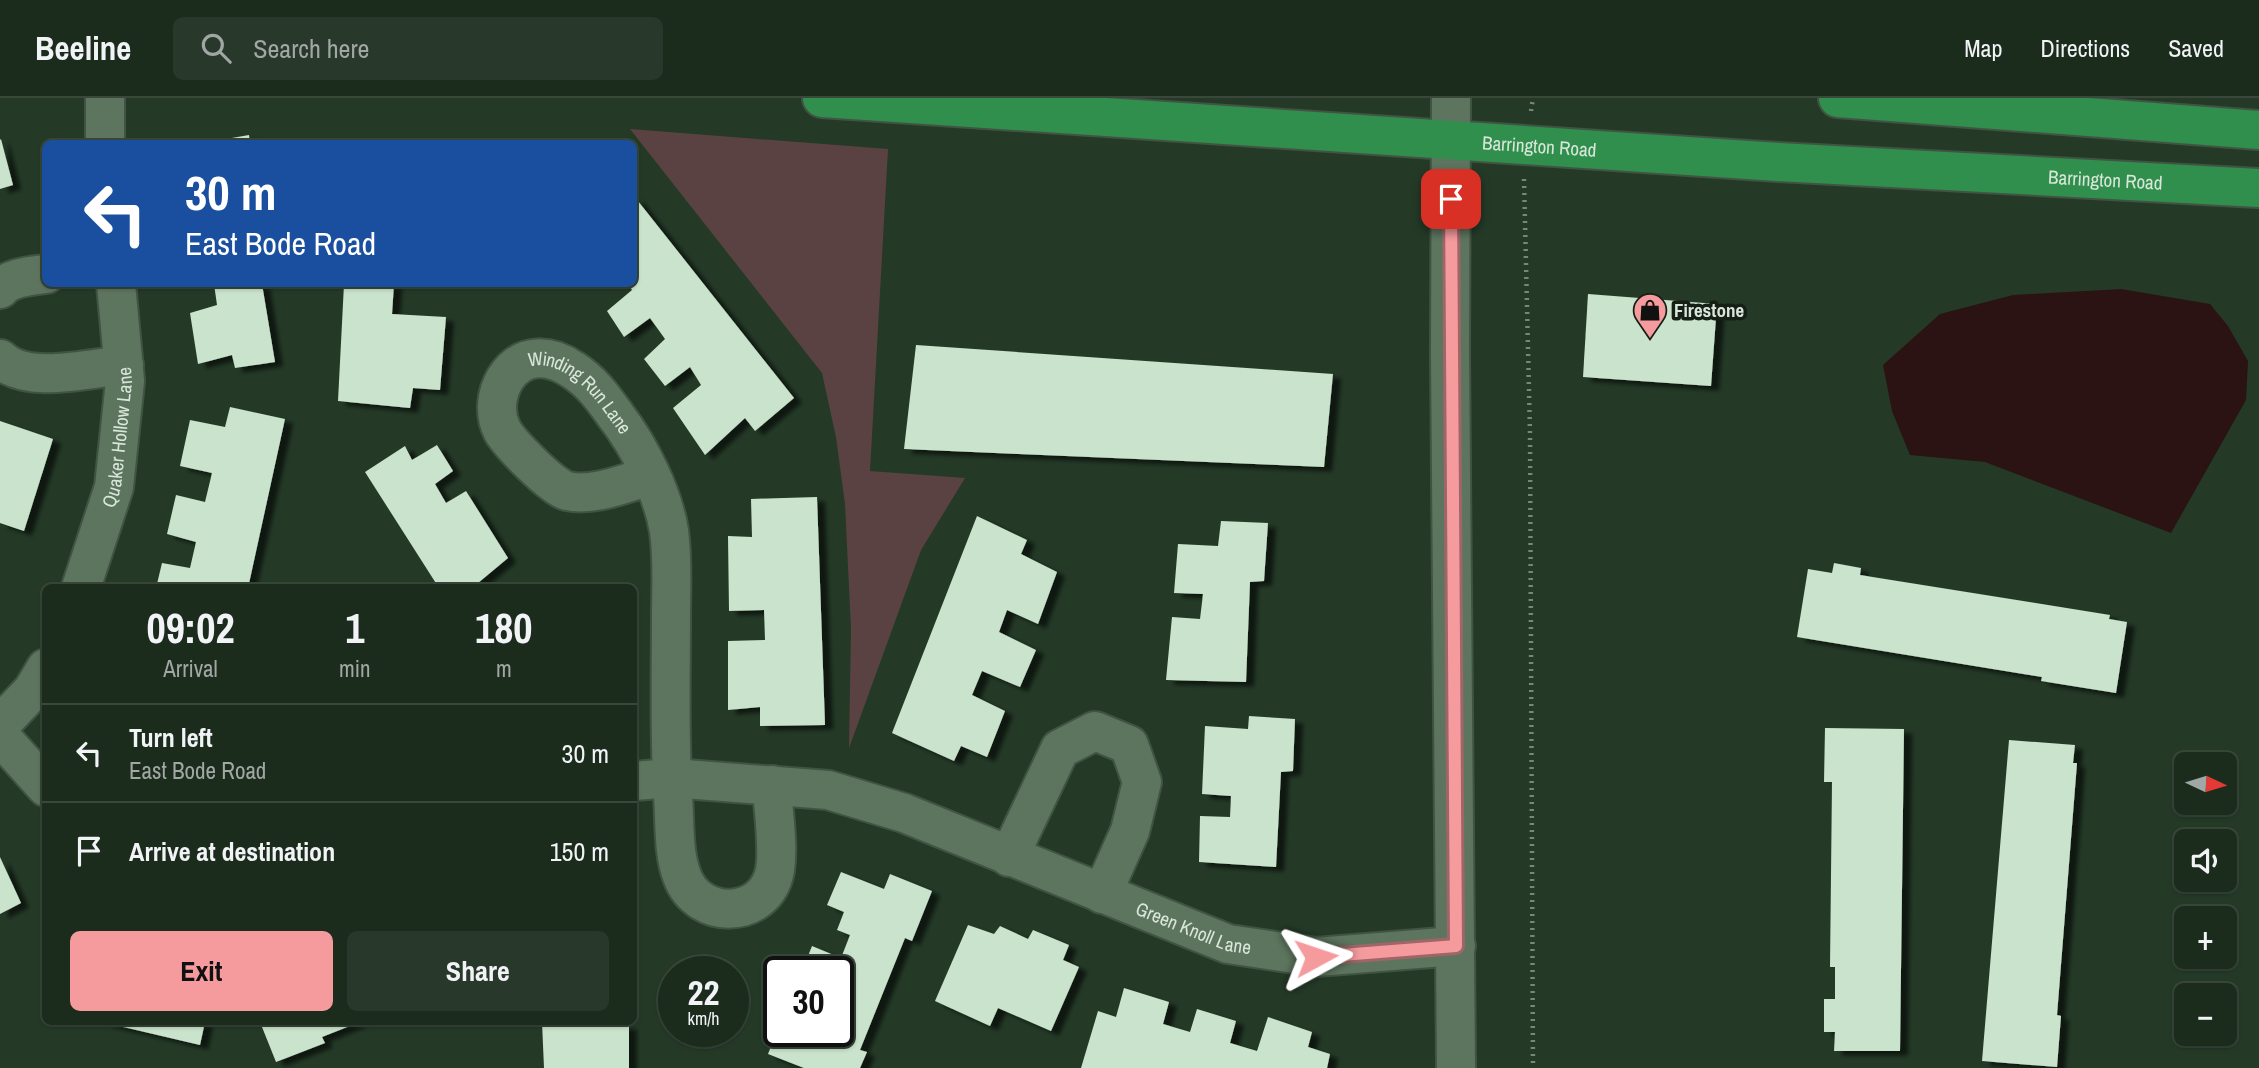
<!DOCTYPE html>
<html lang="en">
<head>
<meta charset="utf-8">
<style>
	body { margin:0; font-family:"Archivo Narrow",sans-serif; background:#28382a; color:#f1f3f6; height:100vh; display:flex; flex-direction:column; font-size:26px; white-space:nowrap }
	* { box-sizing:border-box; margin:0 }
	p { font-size:23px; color:#a0a7a4 }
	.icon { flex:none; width:38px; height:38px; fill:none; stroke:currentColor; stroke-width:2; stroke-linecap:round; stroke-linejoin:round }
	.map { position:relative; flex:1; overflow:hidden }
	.details { position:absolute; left:42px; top:486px; width:595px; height:441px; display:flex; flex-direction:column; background:#1b2c1d; border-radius:10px; box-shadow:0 2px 5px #0004,0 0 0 2px #39483b }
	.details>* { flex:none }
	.banner { position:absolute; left:42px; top:42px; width:595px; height:147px; border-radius:10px; box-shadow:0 2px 5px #0004,0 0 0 2px #39483b; background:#1a4fa0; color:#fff; overflow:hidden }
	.needle { width:46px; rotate:94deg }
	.fabs { position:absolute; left:2174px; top:654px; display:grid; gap:14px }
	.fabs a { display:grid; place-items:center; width:63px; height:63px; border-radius:10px; background:#1b2c1d; box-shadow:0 2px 5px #0004,0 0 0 2px #39483b; font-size:35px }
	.speed { position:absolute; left:658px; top:858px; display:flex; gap:14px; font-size:35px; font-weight:700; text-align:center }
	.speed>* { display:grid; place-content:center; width:91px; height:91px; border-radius:50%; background:#1b2c1d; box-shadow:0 2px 5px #0004,0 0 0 2px #39483b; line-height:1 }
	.speed small { font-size:18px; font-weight:400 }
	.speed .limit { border:4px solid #111; border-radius:10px; background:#fff; color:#111 }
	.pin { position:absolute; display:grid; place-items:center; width:60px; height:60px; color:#fff; margin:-30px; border-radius:14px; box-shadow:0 4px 10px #0006 }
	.me { position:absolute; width:77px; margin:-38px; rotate:85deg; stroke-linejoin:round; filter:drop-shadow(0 0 5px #0008) }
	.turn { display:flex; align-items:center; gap:24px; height:147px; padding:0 28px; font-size:32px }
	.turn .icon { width:91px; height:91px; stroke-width:2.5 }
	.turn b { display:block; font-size:49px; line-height:60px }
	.eta { display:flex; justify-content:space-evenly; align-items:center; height:119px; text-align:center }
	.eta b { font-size:42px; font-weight:800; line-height:49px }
	.button { display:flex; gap:14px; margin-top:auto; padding:14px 28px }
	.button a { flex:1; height:80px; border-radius:10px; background:#f59b9e; color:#111; font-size:28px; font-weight:800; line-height:80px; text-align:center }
	.button a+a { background:#28382a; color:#f1f3f6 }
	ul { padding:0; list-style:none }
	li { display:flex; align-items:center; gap:21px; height:98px; padding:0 28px; border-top:2px solid #39483b }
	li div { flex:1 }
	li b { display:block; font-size:26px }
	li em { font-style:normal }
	header { display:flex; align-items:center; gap:42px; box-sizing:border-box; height:98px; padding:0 35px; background:#1b2c1d; border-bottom:2px solid #39483b }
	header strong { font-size:33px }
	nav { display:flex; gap:38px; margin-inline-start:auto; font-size:24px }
	.search { width:490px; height:63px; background:#28382a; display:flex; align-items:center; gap:18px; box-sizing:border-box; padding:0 24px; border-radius:10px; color:#a0a7a4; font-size:26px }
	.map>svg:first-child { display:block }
</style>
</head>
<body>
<header>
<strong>Beeline</strong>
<div class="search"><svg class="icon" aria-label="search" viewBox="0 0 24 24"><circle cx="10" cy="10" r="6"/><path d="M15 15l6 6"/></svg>Search here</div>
<nav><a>Map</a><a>Directions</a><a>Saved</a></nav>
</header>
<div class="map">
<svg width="2259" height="970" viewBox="0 0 2259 970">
	<defs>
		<filter id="shadow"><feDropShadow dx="8" dy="4.5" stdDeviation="2" flood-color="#0009"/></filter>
	</defs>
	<rect width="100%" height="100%" fill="#243a27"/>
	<path fill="#5b4242" d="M630,31L888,51L870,373L965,380L921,452L849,650L851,530L845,406L836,339L822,275Z"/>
	<path fill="#2b1213" d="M2121,191L2210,206L2228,228L2248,263L2246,302L2171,435L1985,364L1910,357L1892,313L1883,267L1940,216L2013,197Z"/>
	<g fill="#cae3cc" filter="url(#shadow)">
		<path d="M249,37L250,46H209V44Z"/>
		<path d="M1,41L13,87L0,91V42Z"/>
		<path d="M634,98L794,300L755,333L745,320L705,357L673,310L701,287L690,269L665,288L644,261L665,241L650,220L624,239L607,213L632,192L628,186H634Z"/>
		<path d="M214,186H262L275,264L235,270L232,257L198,266L190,215L217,207Z"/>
		<path d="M344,186H394L392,216L446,219L440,292L413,290L410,310L338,303Z"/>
		<path d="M1588,196L1717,206L1711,288L1583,279Z"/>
		<path d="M916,247L1333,276L1324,369L904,351Z"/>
		<path d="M230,309L285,321L248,490H156L162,465L190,470L196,444L167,436L176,397L205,404L212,375L180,368L190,322L225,329Z"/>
		<path d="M0,323L53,341L24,433L0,425Z"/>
		<path d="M437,347L453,373L435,386L446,405L466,393L508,460L472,490H439L365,374L405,348L412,362Z"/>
		<path d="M817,399L825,627L760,628V609L728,612V543L765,542L764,512L729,513L728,438L752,439L751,401Z"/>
		<path d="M977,418L1027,442L1021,456L1057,474L1038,526L1007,512L999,534L1036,552L1020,589L982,573L972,597L1005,613L987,659L961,648L954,663L892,635Z"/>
		<path d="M1221,423L1268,425L1264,483L1250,484L1246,584L1166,582L1172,519L1200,521L1203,496L1174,495L1178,446L1218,448Z"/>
		<path d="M1834,465L1861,470L1860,477L2110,517L2109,521L2127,524L2116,595L2041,583L2042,579L1797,539L1808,471L1832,475Z"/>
		<path d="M1249,618L1295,621L1293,673L1281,674L1276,769L1199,764L1200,718L1230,719L1231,698L1202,696L1205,628L1248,631Z"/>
		<path d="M1825,630L1904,631L1900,953H1834L1835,934H1824V901H1835V869H1830L1832,684H1824Z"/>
		<path d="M2009,642L2075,647L2073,665H2077L2057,917L2061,918L2057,969L1982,963Z"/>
		<path d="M0,759L21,805L0,816Z"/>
		<path d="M841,774L884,791L890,776L932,793L912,843L905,840L860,952L867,954L860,970H804L768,956L777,933H838V873H802L812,848L841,860L850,837L837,832L844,814L827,807Z"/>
		<path d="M968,827L994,836L1000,828L1028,841L1033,832L1069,847L1063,862L1079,869L1051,933L998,910L990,928L935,903Z"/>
		<path d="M1124,890L1169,904L1163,926L1190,934L1197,911L1236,923L1230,945L1257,953L1268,919L1312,934L1308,949L1330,956L1327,970H1081L1098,913L1116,919Z"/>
		<path d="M102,924H205L200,947Z"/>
		<path d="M260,924H360L322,939L325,945L276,964Z"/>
		<path d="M542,924L629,927V970H544Z"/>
	</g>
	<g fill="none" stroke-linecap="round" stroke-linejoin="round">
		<defs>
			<g id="minor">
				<path d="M1451,0L1450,255L1456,970"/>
				<path d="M105,46V0"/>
				<path d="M0,191C10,179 31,178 46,176"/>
				<path d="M0,261C27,287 89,270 124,267"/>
				<path id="s1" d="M650,378C625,385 594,399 567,393C553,390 509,345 502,332C494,316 496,296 505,281C522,254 550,256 573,272C592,284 603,300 616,318C639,348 663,395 669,433C673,461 671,490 671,518C671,578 669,639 673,699C675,724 673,755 682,778C698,823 766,822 775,772C779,746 773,714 772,687"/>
				<path id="s2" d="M81,490L114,389L125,283L116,186"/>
				<path d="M0,627L33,592L46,570"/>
				<path d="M0,638L46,689"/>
				<path id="s3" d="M634,683L672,680L828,692L904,715L1228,846L1316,859L1456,848"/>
				<path d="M1009,759L1060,651L1095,633L1129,647L1142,684L1130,733L1102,796"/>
			</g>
			<g id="major">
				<path id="s4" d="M822,0L1778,64L2259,90"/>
				<path d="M1838,0L2259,32"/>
			</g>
		</defs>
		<use href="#minor" stroke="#415444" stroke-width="42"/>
		<use href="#major" stroke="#415444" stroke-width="42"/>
		<g stroke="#768978" stroke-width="4.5" stroke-dasharray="2 5" stroke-linecap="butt">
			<path d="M1531,13L1533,0"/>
			<path d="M1524,81L1530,335L1533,970"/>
		</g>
		<use href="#minor" stroke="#5d755f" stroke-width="38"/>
		<use href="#major" stroke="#318f4d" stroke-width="38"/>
	</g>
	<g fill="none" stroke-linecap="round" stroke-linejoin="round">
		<defs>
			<path id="route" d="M1316,859L1456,848L1451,101"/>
		</defs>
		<use href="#route" stroke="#9f6567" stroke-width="18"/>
		<use href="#route" stroke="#f59b9e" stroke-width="12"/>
	</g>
	<defs>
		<symbol id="shop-pin" viewBox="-11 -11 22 30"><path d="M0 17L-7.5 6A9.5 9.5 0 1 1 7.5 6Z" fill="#f59b9e" stroke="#151f16"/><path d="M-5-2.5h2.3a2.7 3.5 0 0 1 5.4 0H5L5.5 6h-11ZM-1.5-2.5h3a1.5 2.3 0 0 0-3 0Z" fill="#111"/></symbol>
	</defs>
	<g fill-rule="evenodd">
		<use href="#shop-pin" x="1631" y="193" width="38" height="52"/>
	</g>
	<g text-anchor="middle" stroke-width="7" stroke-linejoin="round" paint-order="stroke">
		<g font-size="19" fill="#d9e7da" stroke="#151f16">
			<text dy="7" stroke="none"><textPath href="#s4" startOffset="719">Barrington Road</textPath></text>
			<text dy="7" stroke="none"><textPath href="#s4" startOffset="1286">Barrington Road</textPath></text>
			<text dy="7" stroke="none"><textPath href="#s1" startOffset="324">Winding Run Lane</textPath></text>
			<text dy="7" stroke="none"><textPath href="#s2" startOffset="156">Quaker Hollow Lane</textPath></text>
			<text dy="7" stroke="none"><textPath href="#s3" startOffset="586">Green Knoll Lane</textPath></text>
		</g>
		<g font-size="19" font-weight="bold" fill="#d9e7da" stroke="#151f16" text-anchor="start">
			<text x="1674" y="219">Firestone</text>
		</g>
	</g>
</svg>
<div class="fabs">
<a><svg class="needle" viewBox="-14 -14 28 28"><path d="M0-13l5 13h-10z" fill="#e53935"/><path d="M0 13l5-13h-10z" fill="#a0a7a4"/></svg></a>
<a><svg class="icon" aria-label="sound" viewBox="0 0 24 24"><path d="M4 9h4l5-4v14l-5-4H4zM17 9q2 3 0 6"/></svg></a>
<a>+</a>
<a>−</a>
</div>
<div class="speed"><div>22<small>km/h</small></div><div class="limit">30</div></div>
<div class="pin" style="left:1451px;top:101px;background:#d93025"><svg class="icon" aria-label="arrive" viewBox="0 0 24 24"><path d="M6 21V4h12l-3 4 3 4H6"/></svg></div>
<svg class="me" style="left:1316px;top:859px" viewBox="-20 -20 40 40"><path d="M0-17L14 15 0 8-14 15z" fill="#f59b9e" stroke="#fff" stroke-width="4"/></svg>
<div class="banner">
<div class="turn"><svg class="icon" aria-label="left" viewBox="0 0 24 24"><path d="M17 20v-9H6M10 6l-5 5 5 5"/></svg><div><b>30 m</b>East Bode Road</div></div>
</div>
<section class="details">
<div class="eta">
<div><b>09:02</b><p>Arrival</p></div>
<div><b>1</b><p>min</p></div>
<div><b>180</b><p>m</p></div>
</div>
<ul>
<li><svg class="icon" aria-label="left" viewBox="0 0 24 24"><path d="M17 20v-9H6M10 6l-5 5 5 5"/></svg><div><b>Turn left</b><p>East Bode Road</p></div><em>30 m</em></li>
<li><svg class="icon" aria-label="arrive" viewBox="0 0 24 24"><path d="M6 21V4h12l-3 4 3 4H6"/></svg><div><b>Arrive at destination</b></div><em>150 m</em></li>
</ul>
<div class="button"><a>Exit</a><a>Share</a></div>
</section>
</div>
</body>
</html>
